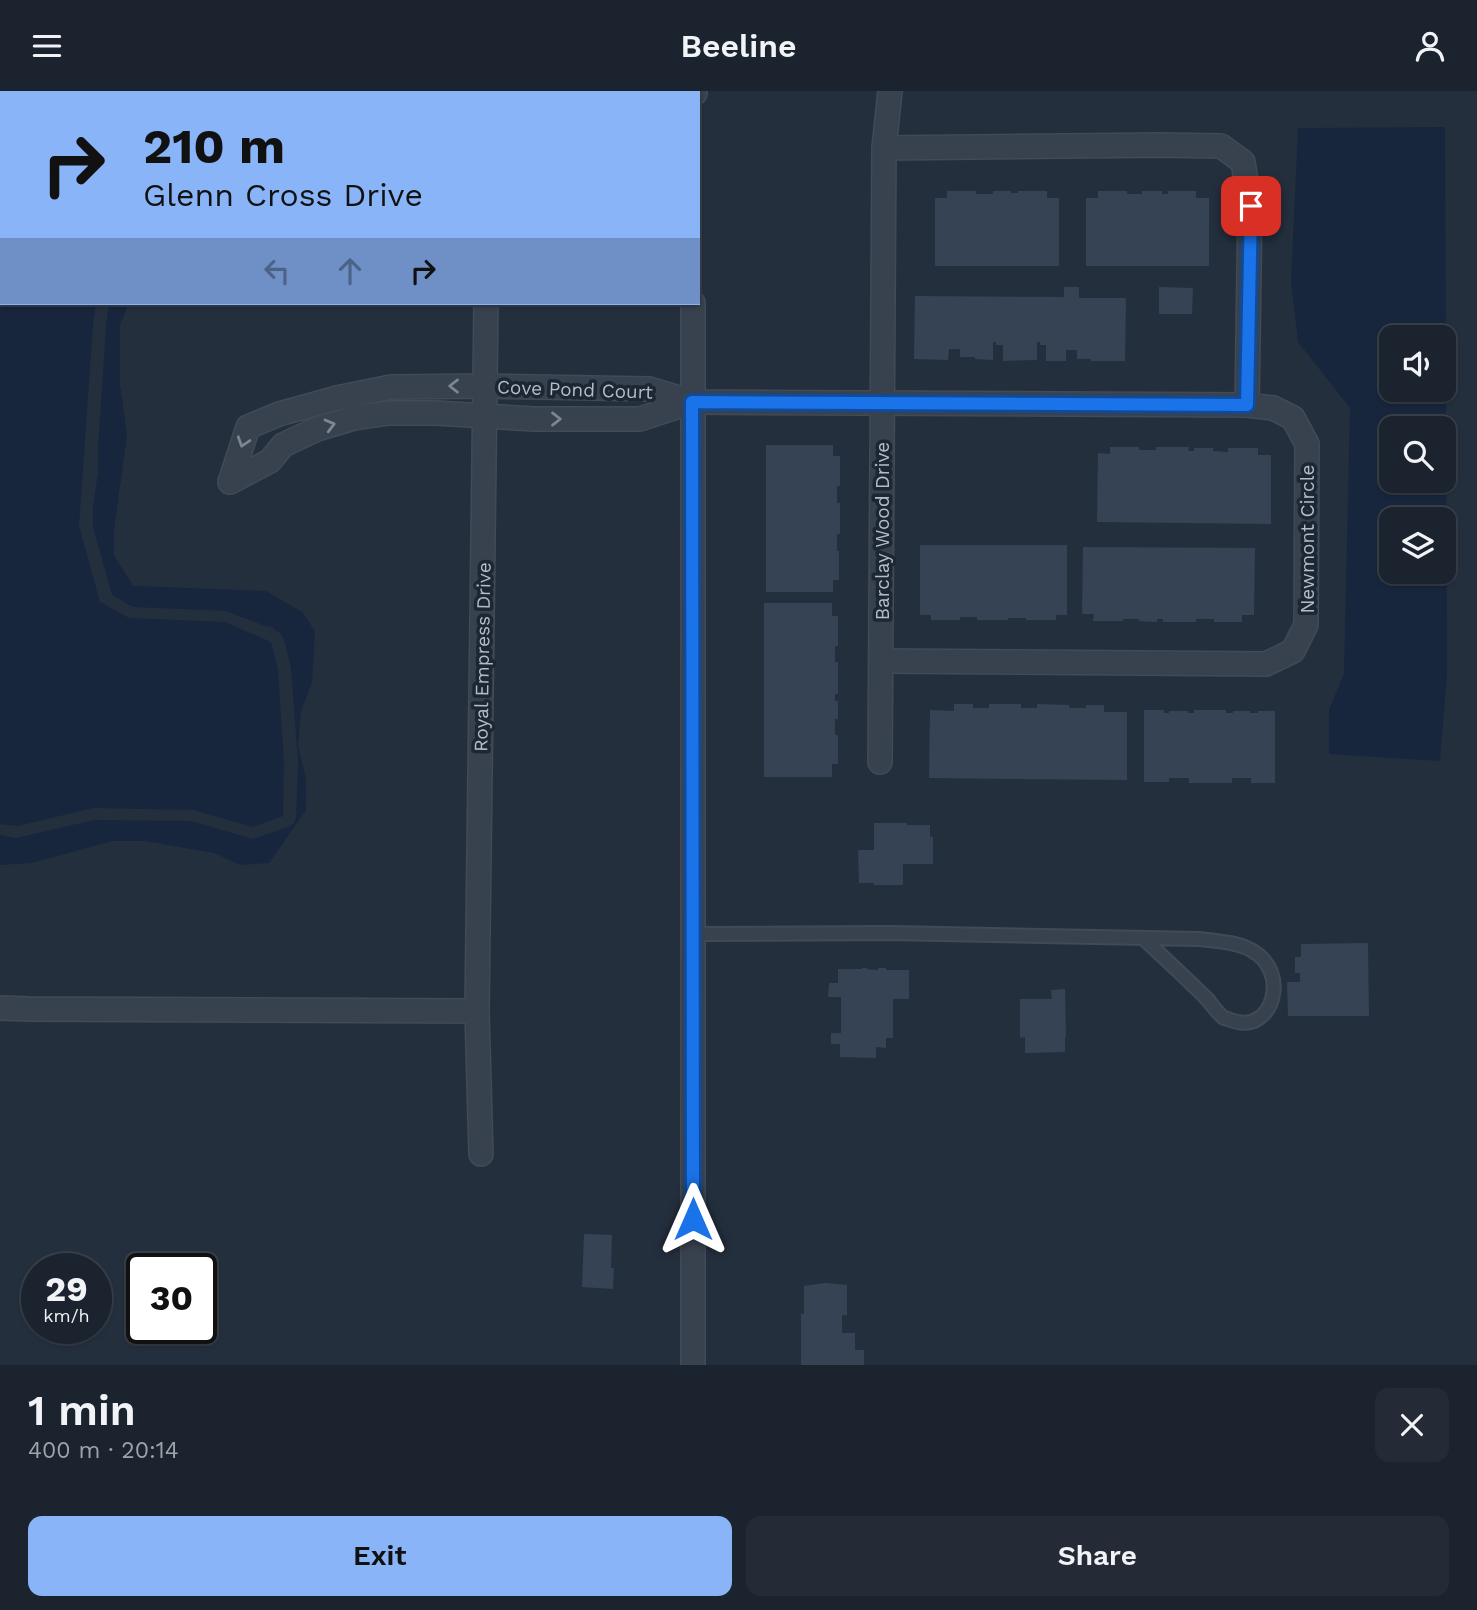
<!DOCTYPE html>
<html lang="en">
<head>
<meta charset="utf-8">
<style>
	body { margin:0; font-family:"Work Sans",sans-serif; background:#242b36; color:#f1f3f6; height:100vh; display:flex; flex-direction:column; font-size:26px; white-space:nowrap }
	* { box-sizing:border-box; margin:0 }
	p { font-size:23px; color:#a0a4aa }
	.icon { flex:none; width:38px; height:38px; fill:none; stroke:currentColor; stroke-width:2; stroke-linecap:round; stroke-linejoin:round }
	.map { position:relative; height:1274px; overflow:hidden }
	.side { display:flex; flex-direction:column; background:#1b232e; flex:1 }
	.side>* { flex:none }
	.hud { position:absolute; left:0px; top:0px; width:700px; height:214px; box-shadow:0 2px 5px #0004,0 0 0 2px #39404a; background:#8ab4f8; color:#111; overflow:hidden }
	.fabs { position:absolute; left:1379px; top:234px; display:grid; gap:14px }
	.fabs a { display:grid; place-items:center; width:77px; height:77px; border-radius:14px; background:#1b232e; box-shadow:0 2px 5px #0004,0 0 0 2px #39404a; font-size:35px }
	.speed { position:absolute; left:21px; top:1162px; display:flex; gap:14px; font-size:35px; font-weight:700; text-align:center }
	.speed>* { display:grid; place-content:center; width:91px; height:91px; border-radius:50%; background:#1b232e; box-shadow:0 2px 5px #0004,0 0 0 2px #39404a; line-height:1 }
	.speed small { font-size:18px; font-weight:400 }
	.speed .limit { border:4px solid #111; border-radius:10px; background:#fff; color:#111 }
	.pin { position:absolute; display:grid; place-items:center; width:60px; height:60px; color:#fff; margin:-30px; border-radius:14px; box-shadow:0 4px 10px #0006 }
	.me { position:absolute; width:77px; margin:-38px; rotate:0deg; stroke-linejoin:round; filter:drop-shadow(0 0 5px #0008) }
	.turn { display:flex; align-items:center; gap:24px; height:147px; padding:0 28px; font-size:32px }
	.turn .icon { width:91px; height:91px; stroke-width:2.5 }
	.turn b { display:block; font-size:49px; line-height:60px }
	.lanes { display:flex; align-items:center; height:66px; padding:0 28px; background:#0003; justify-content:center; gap:35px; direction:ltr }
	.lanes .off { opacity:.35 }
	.round { display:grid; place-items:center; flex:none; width:74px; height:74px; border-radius:14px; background:#242b36 }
	.head { display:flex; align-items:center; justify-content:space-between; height:119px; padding:0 28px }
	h1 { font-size:42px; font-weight:600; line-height:52px }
	.action { display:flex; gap:14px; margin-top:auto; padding:14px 28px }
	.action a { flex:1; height:80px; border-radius:14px; background:#8ab4f8; color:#111; font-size:28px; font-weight:600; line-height:80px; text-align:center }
	.action a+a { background:#242b36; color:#f1f3f6 }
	header { display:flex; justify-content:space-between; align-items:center; height:91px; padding:0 28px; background:#1b232e; font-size:32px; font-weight:600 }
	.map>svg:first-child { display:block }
</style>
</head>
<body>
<header><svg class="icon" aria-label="menu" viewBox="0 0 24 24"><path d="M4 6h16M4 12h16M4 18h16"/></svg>Beeline<svg class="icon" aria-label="person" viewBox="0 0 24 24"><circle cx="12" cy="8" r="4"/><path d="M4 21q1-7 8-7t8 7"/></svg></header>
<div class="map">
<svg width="1477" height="1274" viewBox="0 0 1477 1274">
	<rect width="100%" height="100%" fill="#242f3e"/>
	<g fill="#17263c" fill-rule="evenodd">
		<path d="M0,0H282L281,2H2V212H96L93,234L79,435L100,511L129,527L225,531L271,551L278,578L284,670L283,725L253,736L193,719L93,717L18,735L0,733Z"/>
		<path d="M1445,36L1447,582L1440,670L1329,663V619L1344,582L1350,317L1298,251L1291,191L1298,37ZM1391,247H1444V299H1391ZM1391,338H1444V390H1391ZM1391,429H1444V481H1391Z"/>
		<path d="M109,212H129L120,234V293L127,344L114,439V464L133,495L266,500L302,521L315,540L312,592L301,620L298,655L306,687V719L269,772L240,774L214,762L145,750H113L31,772L0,774V744L16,747L94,729L191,730L253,748L288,736L294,732L296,726L298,670L291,577L284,548L280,542L274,539L273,536L265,535L226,520L133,516L112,504L93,436V415L98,382V356L106,235Z"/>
	</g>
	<g fill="#364354">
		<path d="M947,100H976V103H993V100H1011V102H1018V100H1047V107H1059V175H935V107H947Z"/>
		<path d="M1098,100H1127V103H1142V100H1162V103H1168V100H1196V107H1209V175H1086V107H1098Z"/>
		<path d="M1064,196H1079V207H1126L1125,270H1091V268H1077V259H1066V270H1046V254H1040V251H1037V269L1003,270V254H996V251H993V269L975,268V266H960V258H949L948,269L914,268L915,205L1064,206Z"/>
		<path d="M1159,196L1193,197L1192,223H1159Z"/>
		<path d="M766,354H833V365H840V395H837V412H840V443H837V460H839V489H833V501H766Z"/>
		<path d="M1110,356H1139V359H1156V356H1189L1188,360H1194V357H1213V360L1228,361V357H1258V364H1271V433L1097,431L1098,362L1110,363Z"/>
		<path d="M920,454H1067V524H1056V529H1026V527H1008V529H977V526H960V529H931V524H920Z"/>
		<path d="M1083,456L1255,457L1254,524H1242V531H1214V528H1196V531H1163V528H1157V531L1139,530V528H1123V530H1093L1094,523H1082Z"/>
		<path d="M764,512H832V525H838V555H835V571H838V603H835V610H838V628H835V644H838V673H832V686H764Z"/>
		<path d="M954,613H973V617H989V613H1021V617H1037V613L1069,614V617H1086V614H1104V621H1127V689L929,687L930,619L954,620Z"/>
		<path d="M1144,619H1164V622H1169V620H1188V622H1194V619H1226V622H1233V620H1250V622H1258V620H1275V692H1251V687H1232V692H1189V687H1169V691H1144Z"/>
		<path d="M874,732H907V734H930V746H933V773H903V794H874V792H859L858,759H874Z"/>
		<path d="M1368,852L1369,925H1288L1287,891H1300V882H1295V866H1301V853Z"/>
		<path d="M862,877H867V878L878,879V877H886V879H909V908H893V947H886V957L876,956V967L840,966V953H831V942H841V906H828L829,892H838V878H862Z"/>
		<path d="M1065,898L1066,946H1065V961L1025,962V946L1020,947V908H1052L1051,899Z"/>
		<path d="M584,1143L612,1144L611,1177H614L613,1198L582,1196Z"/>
		<path d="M825,1192L847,1194V1224H842V1242H855V1259H864V1274H801V1223H804V1195Z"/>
	</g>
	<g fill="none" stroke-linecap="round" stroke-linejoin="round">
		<defs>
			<path id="service" d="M692,843L891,842L1199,848C1216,850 1236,851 1251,859C1292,881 1272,943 1234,930C1233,930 1225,927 1224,927C1217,922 1212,913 1206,907C1185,886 1164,867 1143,847"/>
			<g id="minor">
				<path d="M487,2V0"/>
				<path d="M695,2V0"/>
				<path d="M230,391L248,336L279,323L337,307L391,296L486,295L649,298L692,311L1247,314"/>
				<path d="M230,391L270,370L283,354L317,338L354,327L389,322H436L534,328H640L692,311"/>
				<path d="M882,570L1266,573L1293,560L1306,534L1307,353L1293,327L1273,317L1247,314L1250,115L1243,71L1221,55L1161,54L884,57"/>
				<path d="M880,671L884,57L890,0"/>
				<path d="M0,917L29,918L477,920"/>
				<path d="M481,1063L477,920L486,212"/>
				<path d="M693,1274V212"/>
			</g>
		</defs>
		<use href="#service" stroke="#414a57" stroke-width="16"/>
		<use href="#minor" stroke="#414a57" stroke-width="26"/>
		<use href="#service" stroke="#38414e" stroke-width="12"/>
		<use href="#minor" stroke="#38414e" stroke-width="23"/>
	</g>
	<defs><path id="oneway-chevron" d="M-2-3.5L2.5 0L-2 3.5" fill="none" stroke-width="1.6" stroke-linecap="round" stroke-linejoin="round" transform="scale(1.75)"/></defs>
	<g stroke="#7c8592">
		<use href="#oneway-chevron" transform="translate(454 295) rotate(180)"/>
		<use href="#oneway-chevron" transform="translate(556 328)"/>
		<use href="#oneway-chevron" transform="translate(330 334) rotate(-15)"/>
		<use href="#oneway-chevron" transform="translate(243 351) rotate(108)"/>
	</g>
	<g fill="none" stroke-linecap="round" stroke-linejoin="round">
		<defs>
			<path id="route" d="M693,1128L692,311L1247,314L1251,115"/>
		</defs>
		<use href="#route" stroke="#114b97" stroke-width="18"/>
		<use href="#route" stroke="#1a73e8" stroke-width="12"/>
	</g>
	<g text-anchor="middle" stroke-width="7" stroke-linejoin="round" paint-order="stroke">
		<g font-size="19" fill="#b4bcc9" stroke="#1d2633">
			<text transform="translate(575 298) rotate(2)" y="7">Cove Pond Court</text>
			<text transform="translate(882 440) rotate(-90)" y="7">Barclay Wood Drive</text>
			<text transform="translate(1307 448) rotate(-90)" y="7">Newmont Circle</text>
			<text transform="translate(482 566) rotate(-89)" y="7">Royal Empress Drive</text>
		</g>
	</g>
</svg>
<div class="fabs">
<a><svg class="icon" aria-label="sound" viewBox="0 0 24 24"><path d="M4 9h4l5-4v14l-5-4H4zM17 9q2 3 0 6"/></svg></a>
<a><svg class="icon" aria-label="search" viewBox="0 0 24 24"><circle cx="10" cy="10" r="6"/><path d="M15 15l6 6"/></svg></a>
<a><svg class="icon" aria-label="layers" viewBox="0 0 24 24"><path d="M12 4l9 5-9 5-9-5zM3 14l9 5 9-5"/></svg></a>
</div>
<div class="speed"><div>29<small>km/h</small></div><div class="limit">30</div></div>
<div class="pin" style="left:1251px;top:115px;background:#d93025"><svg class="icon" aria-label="arrive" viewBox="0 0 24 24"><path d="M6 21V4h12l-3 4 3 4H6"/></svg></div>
<svg class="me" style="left:693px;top:1128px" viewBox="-20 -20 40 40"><path d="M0-17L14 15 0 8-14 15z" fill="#1a73e8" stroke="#fff" stroke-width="4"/></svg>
<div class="hud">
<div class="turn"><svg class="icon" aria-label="right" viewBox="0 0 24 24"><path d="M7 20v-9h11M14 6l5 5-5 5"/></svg><div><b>210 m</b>Glenn Cross Drive</div></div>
<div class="lanes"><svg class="icon off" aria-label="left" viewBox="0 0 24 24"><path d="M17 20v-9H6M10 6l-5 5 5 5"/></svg><svg class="icon off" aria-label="ahead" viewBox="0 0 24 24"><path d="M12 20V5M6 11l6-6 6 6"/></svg><svg class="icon" aria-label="right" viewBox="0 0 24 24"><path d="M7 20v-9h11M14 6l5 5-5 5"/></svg></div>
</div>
</div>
<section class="side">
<div class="head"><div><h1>1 min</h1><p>400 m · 20:14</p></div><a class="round"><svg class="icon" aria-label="close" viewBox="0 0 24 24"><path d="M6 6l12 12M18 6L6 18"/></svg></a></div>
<div class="action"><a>Exit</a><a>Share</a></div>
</section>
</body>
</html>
